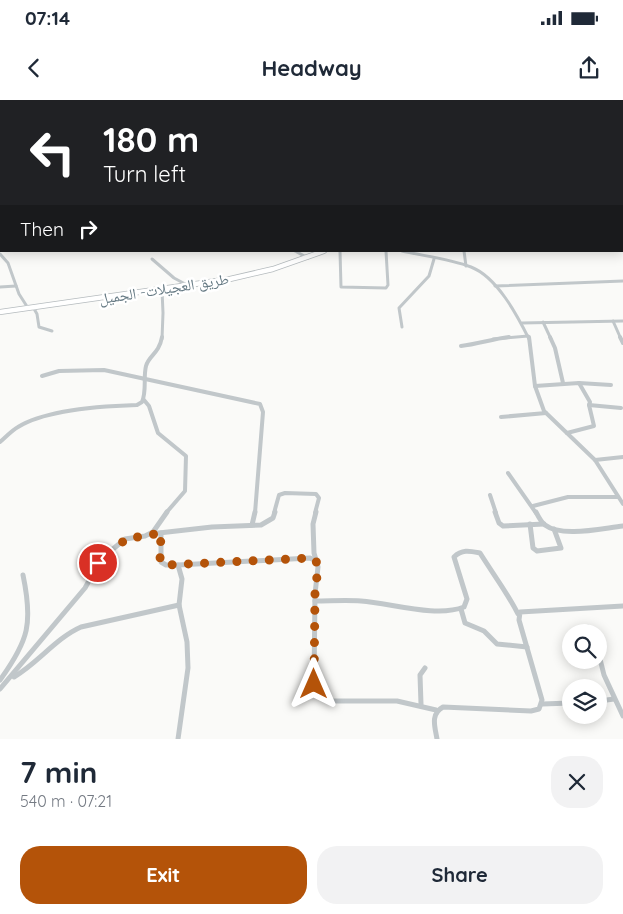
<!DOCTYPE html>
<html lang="en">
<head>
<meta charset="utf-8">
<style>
	body { margin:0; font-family:Quicksand,"Noto Naskh Arabic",sans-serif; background:#f2f2f3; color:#1f2937; height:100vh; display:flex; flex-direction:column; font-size:19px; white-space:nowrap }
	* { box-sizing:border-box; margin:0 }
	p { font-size:16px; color:#747a83 }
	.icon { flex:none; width:28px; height:28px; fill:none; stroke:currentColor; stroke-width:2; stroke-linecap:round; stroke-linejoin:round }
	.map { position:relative; height:639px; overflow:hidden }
	.drawer { display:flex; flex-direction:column; background:#fff; flex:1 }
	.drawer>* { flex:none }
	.top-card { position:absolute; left:0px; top:0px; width:624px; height:152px; box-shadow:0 2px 12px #0003; background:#202124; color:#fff; overflow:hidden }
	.controls { position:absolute; left:562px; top:524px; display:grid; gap:10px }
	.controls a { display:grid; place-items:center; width:45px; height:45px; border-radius:50%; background:#fff; box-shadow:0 2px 12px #0003; font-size:25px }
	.pin { position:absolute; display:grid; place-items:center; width:42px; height:42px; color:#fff; margin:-21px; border:2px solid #fff; border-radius:50%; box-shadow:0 1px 5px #0007 }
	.me { position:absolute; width:55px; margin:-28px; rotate:0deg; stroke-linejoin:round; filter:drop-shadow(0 0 4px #0008) }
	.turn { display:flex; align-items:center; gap:18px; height:105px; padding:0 20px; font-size:22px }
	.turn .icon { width:65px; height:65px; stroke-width:2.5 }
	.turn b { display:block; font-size:35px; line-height:42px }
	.then { display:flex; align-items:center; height:48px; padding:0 20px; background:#0003; gap:10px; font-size:19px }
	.round { display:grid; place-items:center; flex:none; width:52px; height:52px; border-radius:20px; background:#f2f2f3 }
	.summary { display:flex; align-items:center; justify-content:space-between; height:85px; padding:0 20px }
	h1 { font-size:30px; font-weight:700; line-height:38px }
	.action { display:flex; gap:10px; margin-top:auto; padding:10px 20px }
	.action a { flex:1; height:58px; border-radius:20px; background:#b45309; color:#fff; font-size:20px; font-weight:700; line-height:58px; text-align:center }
	.action a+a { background:#f2f2f3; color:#1f2937 }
	.status { display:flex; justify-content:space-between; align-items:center; height:35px; padding:0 25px; background:#fff; direction:ltr }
	.status svg { height:14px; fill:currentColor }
	header { display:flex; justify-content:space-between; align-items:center; height:65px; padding:0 20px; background:#fff; font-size:22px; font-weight:700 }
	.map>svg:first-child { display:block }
</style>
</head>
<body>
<div class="status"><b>07:14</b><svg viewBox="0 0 49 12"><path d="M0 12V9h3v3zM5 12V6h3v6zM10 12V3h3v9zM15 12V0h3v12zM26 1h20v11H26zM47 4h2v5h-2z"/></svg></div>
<header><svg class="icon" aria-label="back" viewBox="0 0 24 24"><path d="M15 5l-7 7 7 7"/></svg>Headway<svg class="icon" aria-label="share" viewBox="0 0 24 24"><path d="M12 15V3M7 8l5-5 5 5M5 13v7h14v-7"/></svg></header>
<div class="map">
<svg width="623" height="639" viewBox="0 0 623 639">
	<rect width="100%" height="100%" fill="#fafaf8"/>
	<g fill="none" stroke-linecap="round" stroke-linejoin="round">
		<defs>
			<path id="primary" d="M0,212L230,179L273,169L324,151"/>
		</defs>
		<use href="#primary" stroke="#b5bbbe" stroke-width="6"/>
		<g stroke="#c1c7ca" stroke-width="2.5">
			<path d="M470,0L473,1"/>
			<path d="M325,1L333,0"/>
		</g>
		<g stroke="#c1c7ca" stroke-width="3">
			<path d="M295,151L308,158"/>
			<path d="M340,151L341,187L386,188L388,185L386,151"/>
			<path d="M402,151C424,156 450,159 471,167C497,177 517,215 529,239"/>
			<path d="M464,151L466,166"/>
			<path d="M0,154L8,163L19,194L28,208"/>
			<path d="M152,159L174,178L187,185"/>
			<path d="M495,186L623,181"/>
			<path d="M0,187L16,186"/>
			<path d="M33,207L37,214L39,227L52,231"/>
			<path d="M613,221L621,239"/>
			<path d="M543,222L551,239"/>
			<path d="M522,223L623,221"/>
			<path d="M402,227L399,208L429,176L434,159"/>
			<path d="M162,239L163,213L162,190"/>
			<path d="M493,239L528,236"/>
		</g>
		<g stroke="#c1c7ca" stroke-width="4">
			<path d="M529,237L535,286L544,311L595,360L623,404"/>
			<path d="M550,237L555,248L563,283"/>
			<path d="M620,237L623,243"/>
			<path d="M461,246C478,244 492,239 509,237"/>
			<path d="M42,276L59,271L104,270L260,304L263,312L255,413"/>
			<path d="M579,283L590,302L589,305L621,308"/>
			<path d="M535,286L579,283L611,285"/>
			<path d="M144,300L149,306L158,333L186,356L185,391L166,413"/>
			<path d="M501,317L546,313"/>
			<path d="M567,333L594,326L589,305"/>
			<path d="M0,342C6,337 11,331 18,327C47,309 103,306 137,305L142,302C147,290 143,278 146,266C149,255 159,254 162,237"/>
			<path d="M595,360L623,357"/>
			<path d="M508,373L536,413"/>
			<path d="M490,395L496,413"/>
			<path d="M533,406L568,397H618"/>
			<path d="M274,413L279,395L285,393L316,394L319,398L315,413"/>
		</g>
		<g stroke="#c1c7ca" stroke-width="5">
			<path d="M316,412L313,424L314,453L318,467L315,494L314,584L319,595L329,601H397L436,610"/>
			<path d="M495,412L499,423L503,426L544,424"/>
			<path d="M536,412C538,416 541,422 545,425C562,438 603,428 623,426"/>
			<path d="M530,424L533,448L537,451L561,448L554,429"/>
			<path d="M252,425L255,412"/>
			<path d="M161,433V462L166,465H178L182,479L179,505L187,542L188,568L178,639"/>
			<path d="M150,434L212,427L261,425L273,418L275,412"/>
			<path d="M178,465L310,458L316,461"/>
			<path d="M315,501C330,501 346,500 361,501C391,503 436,518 464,507L467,499L454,457C462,449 470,451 480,453C493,474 507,492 518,514"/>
			<path d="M461,509L465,523L484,531L497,544L527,547"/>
			<path d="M588,527L590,532"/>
			<path d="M599,555L604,575L623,616"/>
			<path d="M14,577C38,563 56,538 81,527L179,505"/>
			<path d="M0,580C29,540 33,523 23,475"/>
			<path d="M0,589L85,488L101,459L125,439L145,436L153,432L167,412"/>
			<path d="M599,601L614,599"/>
			<path d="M421,604L420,575L425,568"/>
			<path d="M542,604L571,603"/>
			<path d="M437,639C435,627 430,614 443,607L531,611L539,609L542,600L519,520L520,512L623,506"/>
		</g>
		<use href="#primary" stroke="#fff" stroke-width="4.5"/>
	</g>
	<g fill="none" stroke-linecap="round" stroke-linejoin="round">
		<path stroke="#b45309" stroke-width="9" stroke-dasharray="0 16.2" d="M98,463L126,439L161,433L160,460L166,465L310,458L316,461L318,467L315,494L314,584"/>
	</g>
	<g text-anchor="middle" stroke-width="5" stroke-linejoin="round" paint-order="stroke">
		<g font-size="15" fill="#657983" stroke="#fff">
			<text transform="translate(164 189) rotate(-9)" y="5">طريق العجيلات- الجميل</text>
		</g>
	</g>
</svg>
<div class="controls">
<a><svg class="icon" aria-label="search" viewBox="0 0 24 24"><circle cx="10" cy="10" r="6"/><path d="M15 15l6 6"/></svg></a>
<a><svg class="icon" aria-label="layers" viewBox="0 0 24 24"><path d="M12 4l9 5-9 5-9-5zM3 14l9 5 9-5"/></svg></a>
</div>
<div class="pin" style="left:98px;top:463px;background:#d93025"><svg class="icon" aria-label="arrive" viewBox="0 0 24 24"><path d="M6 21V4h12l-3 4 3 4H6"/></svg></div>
<svg class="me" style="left:314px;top:584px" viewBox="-20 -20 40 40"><path d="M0-17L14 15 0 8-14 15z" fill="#b45309" stroke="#fff" stroke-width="4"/></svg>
<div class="top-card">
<div class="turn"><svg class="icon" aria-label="left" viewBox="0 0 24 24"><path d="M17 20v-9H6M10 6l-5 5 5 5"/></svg><div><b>180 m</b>Turn left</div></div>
<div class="then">Then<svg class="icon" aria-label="right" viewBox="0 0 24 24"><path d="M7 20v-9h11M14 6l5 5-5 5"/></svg></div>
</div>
</div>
<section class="drawer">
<div class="summary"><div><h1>7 min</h1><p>540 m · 07:21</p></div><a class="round"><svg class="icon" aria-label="close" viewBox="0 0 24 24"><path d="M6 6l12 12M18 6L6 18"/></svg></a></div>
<div class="action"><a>Exit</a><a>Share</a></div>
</section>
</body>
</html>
